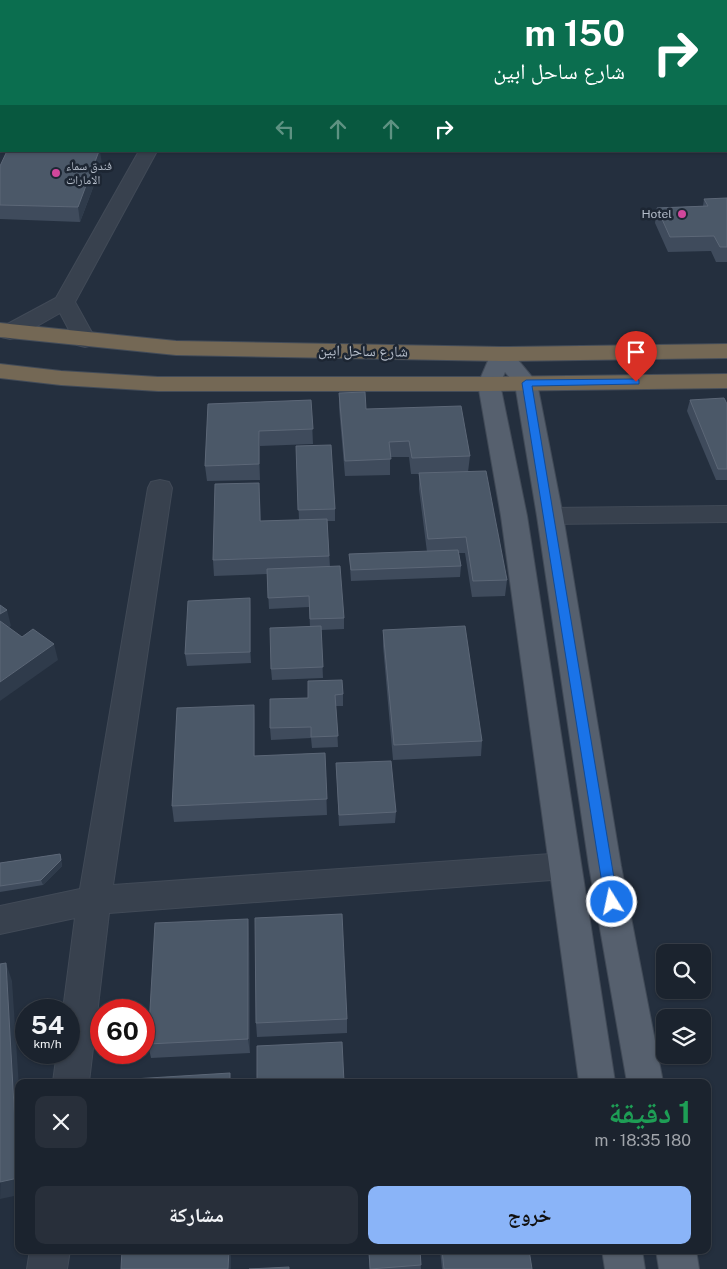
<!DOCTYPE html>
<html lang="ar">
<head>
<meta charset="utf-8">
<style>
	body { margin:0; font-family:"Public Sans","Noto Naskh Arabic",sans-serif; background:#282f3a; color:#f1f3f6; direction:rtl; height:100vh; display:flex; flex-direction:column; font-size:19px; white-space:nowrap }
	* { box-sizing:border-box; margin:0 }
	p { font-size:16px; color:#a0a4aa }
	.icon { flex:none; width:28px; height:28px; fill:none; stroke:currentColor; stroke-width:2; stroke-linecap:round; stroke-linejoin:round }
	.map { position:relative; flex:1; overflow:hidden; direction:ltr }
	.side { position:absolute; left:15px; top:1079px; width:696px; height:175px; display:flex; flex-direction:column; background:#1b232e; border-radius:10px; box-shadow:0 1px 4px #0004,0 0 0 1px #39404a; direction:rtl }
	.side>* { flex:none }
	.guide { position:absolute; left:0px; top:0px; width:728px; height:152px; box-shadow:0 1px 4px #0004,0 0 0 1px #39404a; direction:rtl; background:#0b6e4f; color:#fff; overflow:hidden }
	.buttons { position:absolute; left:656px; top:944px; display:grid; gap:10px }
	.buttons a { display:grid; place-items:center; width:55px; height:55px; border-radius:10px; background:#1b232e; box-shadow:0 1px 4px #0004,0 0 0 1px #39404a; font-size:25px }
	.speed { position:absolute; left:15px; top:999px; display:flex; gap:10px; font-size:25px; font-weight:700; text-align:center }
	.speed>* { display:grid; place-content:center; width:65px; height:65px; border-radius:50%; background:#1b232e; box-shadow:0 1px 4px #0004,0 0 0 1px #39404a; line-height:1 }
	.speed small { font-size:12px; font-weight:400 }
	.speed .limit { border:8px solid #d22; background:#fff; color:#111 }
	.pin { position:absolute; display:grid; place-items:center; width:42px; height:42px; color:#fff; margin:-51px -21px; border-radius:50% 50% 50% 0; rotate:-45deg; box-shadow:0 0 5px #0007 }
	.pin .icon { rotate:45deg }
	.me { position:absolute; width:55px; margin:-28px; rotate:350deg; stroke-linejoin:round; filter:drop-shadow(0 0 4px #0008) }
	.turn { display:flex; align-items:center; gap:18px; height:105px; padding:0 20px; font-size:22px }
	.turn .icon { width:65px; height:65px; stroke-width:2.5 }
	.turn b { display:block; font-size:35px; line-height:42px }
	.lanes { display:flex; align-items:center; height:48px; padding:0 20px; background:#0003; justify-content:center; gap:25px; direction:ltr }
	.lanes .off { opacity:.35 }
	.round { display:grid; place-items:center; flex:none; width:52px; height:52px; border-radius:10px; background:#282f3a }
	.head { display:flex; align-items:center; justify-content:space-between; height:85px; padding:0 20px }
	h1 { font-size:30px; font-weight:700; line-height:38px; color:#1e9e55 }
	.cta { display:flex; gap:10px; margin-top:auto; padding:10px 20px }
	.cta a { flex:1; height:58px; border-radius:10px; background:#8ab4f8; color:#111; font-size:20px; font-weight:700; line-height:58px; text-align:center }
	.cta a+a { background:#282f3a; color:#f1f3f6 }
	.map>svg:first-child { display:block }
</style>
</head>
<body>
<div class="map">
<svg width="727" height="1269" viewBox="0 0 727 1269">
	<rect width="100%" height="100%" fill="#242f3e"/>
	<path fill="#17263c" d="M213,0H727V33L726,1Z"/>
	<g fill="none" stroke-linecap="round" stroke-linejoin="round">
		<defs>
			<g id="minor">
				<rect x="0" y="4" width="1" height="10"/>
				<rect x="726" y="55" width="1" height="10"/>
				<rect x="0" y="134" width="1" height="10"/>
				<path d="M139,151H157L75,302L96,340L93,345L85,347L77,345L60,313L18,337L10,339L2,337L0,331L2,327L56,298Z"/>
				<path d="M160,480L169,482L172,488L113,885L565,853L576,857L581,866L576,875L565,879L109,913L89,1082H53L57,1052H69V1010H63L75,918L0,934V906L80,889L148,488L151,482Z"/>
				<path d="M727,506V522L550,524L541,522L537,516L541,510L550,508Z"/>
				<path d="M30,1250H70L67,1269H27Z"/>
			</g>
			<g id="major">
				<path d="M501,347L509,349L537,383L563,516L621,866L663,1082H627L589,866L537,516L515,384L505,372L500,384L527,516L615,1082H579L501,516L478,384L493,349Z"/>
				<path d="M602,1250H642L645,1269H605Z"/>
				<path d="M656,1250H696L699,1269H659Z"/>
			</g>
			<g id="highway">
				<path d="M0,323L176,341L501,347L727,344V358L501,361L176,355L0,337Z"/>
				<path d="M0,364L61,371L158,377H489L727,374V388L489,391H158L61,385L0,378Z"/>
			</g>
		</defs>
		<use href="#minor" stroke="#414a57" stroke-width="2"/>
		<use href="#major" stroke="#414a57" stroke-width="2"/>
		<use href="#highway" stroke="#434c59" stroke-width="2"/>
		<use href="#minor" fill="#38414e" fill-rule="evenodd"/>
		<use href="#major" fill="#56606e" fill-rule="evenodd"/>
		<use href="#highway" fill="#746855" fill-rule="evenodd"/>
	</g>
	<g fill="#3f4b5c">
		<path d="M0,72H1V110L0,109Z"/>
		<rect x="726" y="78" width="1" height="53"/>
		<path d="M102,164L80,222L0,219V166Z"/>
		<path d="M704,199H727V262H716L711,251L668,252L655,223L657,208L703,206Z"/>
		<path d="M339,393L366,409L470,456L468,472L507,580L505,596L472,597L465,553H459L461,566L460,577L351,581L349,554L427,552L419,489V474H411L409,457H390V475L345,476L339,408Z"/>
		<path d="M311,400L313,444L260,446V480L207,481L205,466L208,404Z"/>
		<path d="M690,400L727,404V480H716L687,411Z"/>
		<path d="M296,446L335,509V521H327L330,567L344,618V629L321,630L323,678L272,680L271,669L310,627L309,607L269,609L267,574L214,576L213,560L260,498L261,521L299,520Z"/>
		<path d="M251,610V663L187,666L185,654Z"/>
		<path d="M383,630L482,741L481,756L393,760L383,646Z"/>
		<path d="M308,681L343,694V706H336L338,747L312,748L311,738L271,740L270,728L308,698Z"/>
		<path d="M255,720V756L325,753L327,815L174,822L172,806Z"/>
		<path d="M336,763L396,812L395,823L339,826Z"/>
		<path d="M60,854L62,866L43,885L0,892V863Z"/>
		<path d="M249,934L250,1053L151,1058L148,1044Z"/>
		<path d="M347,1019V1033L257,1037L256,1023Z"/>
		<path d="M368,1250H420L421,1269H370Z"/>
		<path d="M440,1250H529L532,1269H442Z"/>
	</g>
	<g fill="#2f3b4b">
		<path d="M99,151H100L102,164L80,222L78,207Z"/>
		<path d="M259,431L260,446V480L259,464Z"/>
		<path d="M259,483L260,498L261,537L260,521Z"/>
		<path d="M250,598L251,610V663L250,652Z"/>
		<path d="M7,610L11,626L0,633V614Z"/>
		<path d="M54,644L58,660L0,701V682Z"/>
		<path d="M254,705L255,720V771L254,756Z"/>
		<path d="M60,854L62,866L43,885L41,880Z"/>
		<path d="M248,919L249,934L250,1053L248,1039Z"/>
		<path d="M6,963L12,981L19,1087V1195L0,1199Z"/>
		<path d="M229,1250H231V1269H228Z"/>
	</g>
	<g fill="#4b5868" stroke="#5c6777">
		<rect x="0" y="72" width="1" height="24"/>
		<rect x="726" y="78" width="1" height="39"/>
		<path d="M7,151H99L78,207L0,205V166Z"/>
		<path d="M727,198V247H720L714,236L670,237L657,208L708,206L704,199Z"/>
		<path d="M365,392L366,409L461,406L470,456L412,458L409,441L389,442L391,459L345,461L339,393Z"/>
		<path d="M724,398L727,404V469H718L690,400Z"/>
		<path d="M311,400L313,429L259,431V464L205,466L208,404Z"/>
		<path d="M331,445L335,509L298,510L296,446Z"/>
		<path d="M486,471L507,580L473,581L466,537L428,539L419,473Z"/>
		<path d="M259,483L260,521L327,519L329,556L213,560L215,484Z"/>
		<path d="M458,550L461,566L351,570L349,554Z"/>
		<path d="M340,566L344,618L310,619L309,596L268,598L267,569Z"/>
		<path d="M250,598V652L185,654L188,601Z"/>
		<path d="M0,605L7,610L0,614Z"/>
		<path d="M0,621L22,637L33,629L54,644L0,682Z"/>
		<path d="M321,626L323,667L271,669L270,628Z"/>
		<path d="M465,626L482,741L394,745L383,630Z"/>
		<path d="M342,680L343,694L335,695L338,736L311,737V727L270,728V699L308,698V681Z"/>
		<path d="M254,705V756L325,753L327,799L172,806L177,708Z"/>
		<path d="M391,761L396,812L339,815L336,763Z"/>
		<path d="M60,854L61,860L41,880L0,886V863Z"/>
		<path d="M342,914L347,1019L256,1023L255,918Z"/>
		<path d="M248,919V1039L148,1044L155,923Z"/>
		<path d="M6,963L18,1178L0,1182V964Z"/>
		<path d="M342,1042L344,1082H257V1046Z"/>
		<path d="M230,1073V1082H133V1079Z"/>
		<path d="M122,1250H229L228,1269H121Z"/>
		<path d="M369,1250H420L421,1265L370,1269Z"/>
		<path d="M442,1250H529L532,1269H444Z"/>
		<path d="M289,1267V1269H249Z"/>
	</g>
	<path fill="#1a73e8" stroke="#114b97" d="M636,379L639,380V384L532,386L618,902L616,906L612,908L607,906L605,902L522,383L526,380Z"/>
	<g fill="#d1479c" stroke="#1d2633" stroke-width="2">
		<circle cx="56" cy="173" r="5"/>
		<circle cx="682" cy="214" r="5"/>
	</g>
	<g text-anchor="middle" stroke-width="5" stroke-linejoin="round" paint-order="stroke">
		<g font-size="12" fill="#b4bcc9" stroke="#1d2633" text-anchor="start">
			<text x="66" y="170">فندق سماء<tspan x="66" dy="14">الامارات</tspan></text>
			<text x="672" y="218" text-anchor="end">Hotel</text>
		</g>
		<g font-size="15" fill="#b4bcc9" stroke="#1d2633">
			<text transform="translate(363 351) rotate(1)" y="5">شارع ساحل ابين</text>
		</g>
	</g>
</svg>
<div class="buttons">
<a><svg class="icon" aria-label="search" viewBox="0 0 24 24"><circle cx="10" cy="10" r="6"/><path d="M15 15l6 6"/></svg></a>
<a><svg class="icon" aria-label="layers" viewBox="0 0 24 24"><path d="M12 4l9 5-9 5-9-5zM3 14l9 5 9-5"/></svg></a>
</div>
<div class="speed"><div>54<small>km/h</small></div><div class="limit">60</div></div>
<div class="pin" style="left:636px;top:382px;background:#d93025"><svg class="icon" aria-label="arrive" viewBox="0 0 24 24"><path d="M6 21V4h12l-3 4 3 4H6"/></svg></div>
<svg class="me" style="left:612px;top:902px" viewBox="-20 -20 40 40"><circle r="17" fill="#1a73e8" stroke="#fff" stroke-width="3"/><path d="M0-11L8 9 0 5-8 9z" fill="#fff"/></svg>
<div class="guide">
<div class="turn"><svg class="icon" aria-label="right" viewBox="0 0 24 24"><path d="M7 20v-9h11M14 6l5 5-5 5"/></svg><div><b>150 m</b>شارع ساحل ابين</div></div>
<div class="lanes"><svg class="icon off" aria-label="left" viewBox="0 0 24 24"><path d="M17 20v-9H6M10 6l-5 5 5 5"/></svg><svg class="icon off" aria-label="ahead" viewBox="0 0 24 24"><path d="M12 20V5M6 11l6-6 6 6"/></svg><svg class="icon off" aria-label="ahead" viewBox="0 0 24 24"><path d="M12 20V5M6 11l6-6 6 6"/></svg><svg class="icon" aria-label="right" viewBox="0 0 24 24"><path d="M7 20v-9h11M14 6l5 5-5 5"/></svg></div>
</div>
<section class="side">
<div class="head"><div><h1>1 دقيقة</h1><p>180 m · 18:35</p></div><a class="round"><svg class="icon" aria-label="close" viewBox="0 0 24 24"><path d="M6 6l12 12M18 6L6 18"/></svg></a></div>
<div class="cta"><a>خروج</a><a>مشاركة</a></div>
</section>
</div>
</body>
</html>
